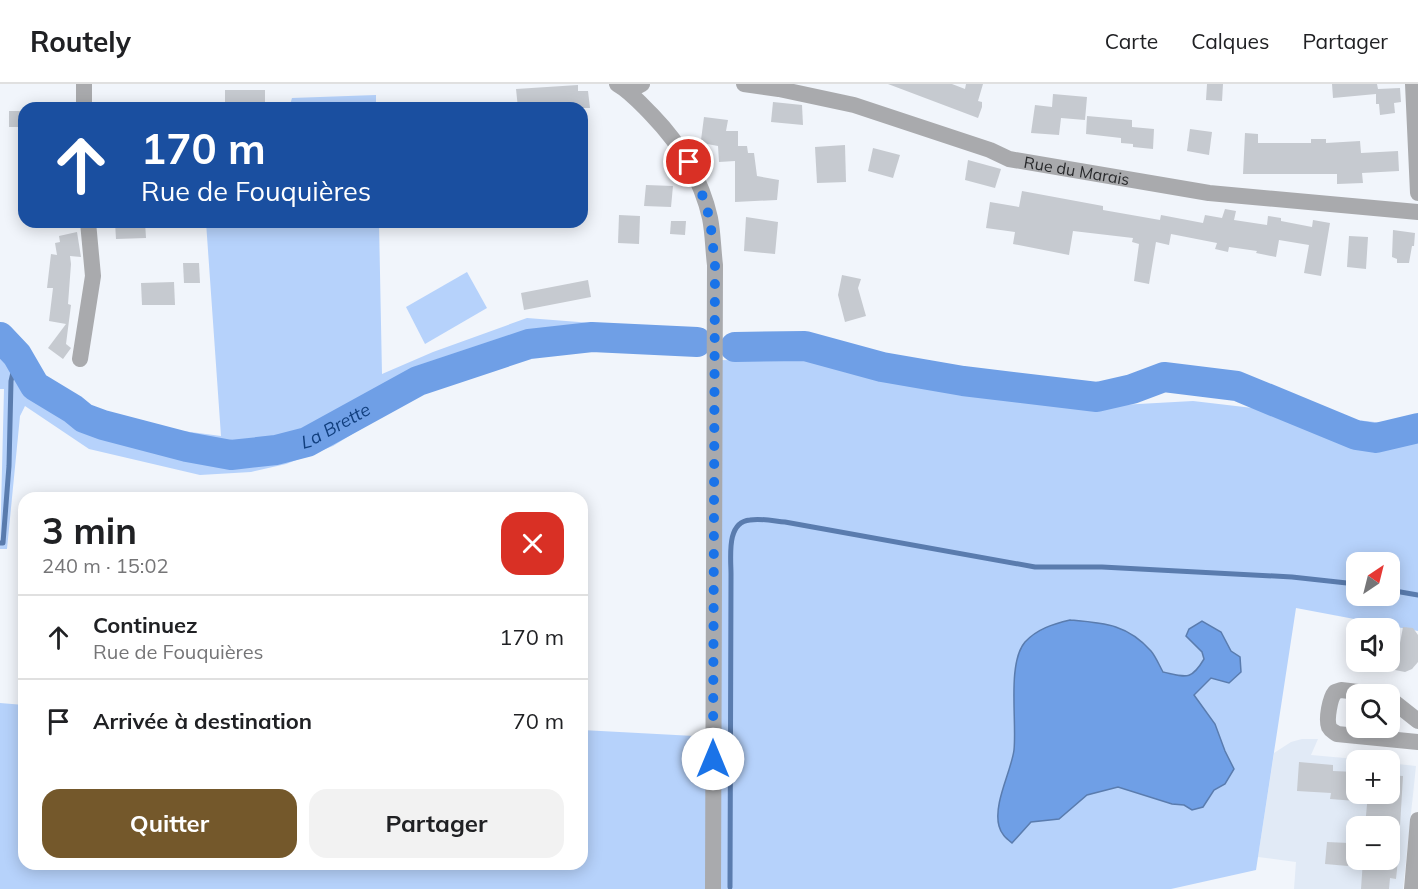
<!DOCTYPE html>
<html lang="fr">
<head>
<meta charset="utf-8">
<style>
	body { margin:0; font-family:Mulish,sans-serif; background:#f2f2f2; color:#202124; height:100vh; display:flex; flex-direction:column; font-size:22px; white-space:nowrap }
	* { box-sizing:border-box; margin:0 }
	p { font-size:20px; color:#757577 }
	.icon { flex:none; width:33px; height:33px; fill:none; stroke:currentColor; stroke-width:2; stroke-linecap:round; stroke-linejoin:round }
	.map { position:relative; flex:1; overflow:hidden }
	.drawer { position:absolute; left:18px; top:408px; width:570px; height:378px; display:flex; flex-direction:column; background:#fff; border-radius:18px; box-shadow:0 3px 15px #0003 }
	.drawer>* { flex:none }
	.guide { position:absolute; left:18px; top:18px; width:570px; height:126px; border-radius:18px; box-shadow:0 3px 15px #0003; background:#1a4fa0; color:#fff; overflow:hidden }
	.needle { width:39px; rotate:35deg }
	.tools { position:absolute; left:1346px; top:468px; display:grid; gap:12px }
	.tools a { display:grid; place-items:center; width:54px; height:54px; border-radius:12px; background:#fff; box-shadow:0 3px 15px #0003; font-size:30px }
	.pin { position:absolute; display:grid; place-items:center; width:51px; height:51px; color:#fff; margin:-26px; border:3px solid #fff; border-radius:50%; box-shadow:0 2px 6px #0007 }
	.me { position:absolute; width:66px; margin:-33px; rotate:0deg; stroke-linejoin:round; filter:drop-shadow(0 0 4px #0008) }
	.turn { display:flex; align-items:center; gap:21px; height:126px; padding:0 24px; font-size:27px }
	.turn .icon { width:78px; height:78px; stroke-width:2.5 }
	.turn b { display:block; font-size:42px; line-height:51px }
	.round { display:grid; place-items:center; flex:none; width:63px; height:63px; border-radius:18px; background:#f2f2f2 }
	.summary { display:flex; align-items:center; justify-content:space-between; height:102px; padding:0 24px }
	h1 { font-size:36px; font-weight:700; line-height:45px }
	.cta { display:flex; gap:12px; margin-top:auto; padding:12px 24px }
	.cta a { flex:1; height:69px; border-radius:18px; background:#74582b; color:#fff; font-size:24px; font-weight:700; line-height:69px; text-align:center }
	.cta a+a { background:#f2f2f2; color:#202124 }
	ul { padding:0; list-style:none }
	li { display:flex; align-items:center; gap:18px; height:84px; padding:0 24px; border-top:2px solid #e0e0e0 }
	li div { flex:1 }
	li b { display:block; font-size:22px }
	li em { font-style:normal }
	header { display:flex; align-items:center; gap:36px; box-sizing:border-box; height:84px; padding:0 30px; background:#fff; border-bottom:2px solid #e0e0e0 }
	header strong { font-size:28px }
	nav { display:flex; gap:33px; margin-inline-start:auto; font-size:21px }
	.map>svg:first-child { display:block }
</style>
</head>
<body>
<header>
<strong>Routely</strong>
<nav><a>Carte</a><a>Calques</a><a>Partager</a></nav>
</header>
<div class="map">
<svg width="1418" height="805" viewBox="0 0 1418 805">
	<rect width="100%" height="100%" fill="#f1f5fb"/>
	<path fill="#e1eaf6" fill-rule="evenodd" d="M1302,655H1318L1311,671L1367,676H1356V710H1389V679L1416,682L1403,805H1294L1296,778L1258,773L1274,669L1291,658ZM1356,742H1389V776H1356Z"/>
	<g fill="#b6d2fb" fill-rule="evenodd">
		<path d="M376,11V24H289L292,14Z"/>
		<path d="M206,138H379L382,290L433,268L527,234L696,247L694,271L605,267L536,268L428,306L396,323L333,362L286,380L251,388L200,391L89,365L25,322L20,332L7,465H0L4,305H0V244L35,285L71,314L108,329L175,346L221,352Z"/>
		<path d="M467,188L487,224L425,260L406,223Z"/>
		<path d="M715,276L818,277L969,312L1102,322L1193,317L1418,343V547L1296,524L1256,786L1171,805H0V619L24,621V780H582V646L713,653ZM1356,478H1389V512H1356Z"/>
	</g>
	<path fill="#6f9fe6" stroke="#5a7cae" stroke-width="1.5" d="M1070,536C1104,539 1127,540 1151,567C1156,573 1159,581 1163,588C1186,593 1191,597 1204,575L1202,568L1186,552L1189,545L1202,537L1221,548L1231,567L1240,573L1241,588L1229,599L1211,594L1194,611L1215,640L1225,667L1234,685L1225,700L1214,706L1203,723L1192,726L1184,721L1172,720L1118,703L1087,711L1059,735L1031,738L1012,759C1006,754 1001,750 999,742C993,720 1011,688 1014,666C1017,637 1007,579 1025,558C1037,545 1053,540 1070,536Z"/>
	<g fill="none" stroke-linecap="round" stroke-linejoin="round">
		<g stroke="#5a7cae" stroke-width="5">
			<path d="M0,459H3L9,382L11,297L17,271"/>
			<path d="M1389,506L1418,511"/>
			<path d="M730,803L731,490C731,473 726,438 750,436C761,434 774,437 785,438L1035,483H1102L1292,493L1356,500"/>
		</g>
		<g stroke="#6f9fe6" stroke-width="30">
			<path id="s1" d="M0,253L17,271L35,302L73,325L84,334L103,341L187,363L231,371L276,366L307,358L418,297L529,260L592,253L697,258"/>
			<path d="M735,263L805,262L882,283L963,297L1097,313L1132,305L1164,293L1237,302L1356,351L1376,354L1418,344"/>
		</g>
	</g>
	<g fill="#c6cad0">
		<path d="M888,0H952L965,5L966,0H983L978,17L982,18V23L978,34Z"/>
		<path d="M1207,0H1223L1222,17L1206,16Z"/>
		<path d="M1332,0H1377L1378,5L1400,4L1401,18L1394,19L1395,29L1380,31L1379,20H1376V10L1333,14Z"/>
		<path d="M578,1V7H588L590,24H518L516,5Z"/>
		<rect x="225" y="6" width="40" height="18"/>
		<path d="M1053,10L1087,13L1085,36L1061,34L1059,51L1031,49L1035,21L1052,23Z"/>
		<path d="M773,18L802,21L803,41L771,38Z"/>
		<rect x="9" y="27" width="15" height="16"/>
		<path d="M1087,32L1132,36V43L1154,45L1153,65L1133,63V60L1121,59V54L1086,50Z"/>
		<path d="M704,33L728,36L726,47H738V62H747L748,69H754L757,92L779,96L777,116L735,118V77L719,78L718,62L702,59L703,56H701Z"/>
		<path d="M1190,45L1212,48L1209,71L1187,67Z"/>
		<path d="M1245,49L1258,50V59H1311V55H1326V59L1360,57L1361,69L1398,67L1399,87L1362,89L1363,99L1337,100V90H1243Z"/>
		<path d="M845,61L846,98L817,99L815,63Z"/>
		<path d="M873,64L900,71L893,94L868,87Z"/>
		<path d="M968,76L1001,85L995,104L965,96Z"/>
		<path d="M646,101L673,102L671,123L644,122Z"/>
		<path d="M1022,107L1103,122V126L1160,136L1161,131L1203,139L1205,131L1222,134L1225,125L1236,127L1234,136L1267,141L1268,132L1281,134V137L1312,143L1313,136L1330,139L1321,192L1304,189L1309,161L1279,156L1276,173L1256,169L1257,167L1229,163L1228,168L1215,165L1217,159L1171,150L1169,161L1156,158L1149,200L1134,197L1139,160L1132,158L1133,154L1073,147L1069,171L1013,160L1015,148L986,144L990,118L1019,123Z"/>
		<path d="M619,131L640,132L639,160L618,159Z"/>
		<path d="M746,133L778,138L775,170L744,167Z"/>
		<path d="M671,137H686L685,151L670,150Z"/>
		<path d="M115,138H145L146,154L116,155Z"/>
		<path d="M1393,146L1415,149L1414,162H1412L1409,179H1397V175L1392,173Z"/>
		<path d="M77,148L81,173L70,172L71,180L68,220L71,221L66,260L71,264L63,275L48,264L66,240L49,237L53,204H47L51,170L57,171L55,159L60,158L59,152Z"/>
		<path d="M1349,152L1368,153L1366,185L1347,183Z"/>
		<path d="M183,179H199L200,199H184Z"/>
		<path d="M842,191L861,195L858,204L866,232L845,238L838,211Z"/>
		<path d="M588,196L591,213L524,226L521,209Z"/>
		<path d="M174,198L175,221H142L141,199Z"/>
		<path d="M1403,543L1413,544L1418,551V578L1412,585L1405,588L1395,586Z"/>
		<path d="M1299,678L1333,681V687L1356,688V717L1330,715L1331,709L1297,707Z"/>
		<path d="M1389,691L1403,692L1400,742H1365L1368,710H1389Z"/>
		<path d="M1327,758L1349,759L1348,782L1325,780Z"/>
		<path d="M1363,776H1398L1396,795L1390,794L1389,805H1361Z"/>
	</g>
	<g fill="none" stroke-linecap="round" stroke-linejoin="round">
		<g stroke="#a9aaad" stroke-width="16">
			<path id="s2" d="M744,0L779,5L854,21L990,66L1009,75L1209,109L1418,128"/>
			<path d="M1413,0L1418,109"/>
			<path d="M629,7L642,0"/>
			<path d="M84,24V0"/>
			<path d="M80,275L93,192L88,138"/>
			<path d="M1375,610L1341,606L1335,608C1330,614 1326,635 1329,643C1331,647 1333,647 1337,650L1418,658"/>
			<path d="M1389,614L1418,637"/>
			<path d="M1412,805L1418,736"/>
		</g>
		<path stroke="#a9aaad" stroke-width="16" d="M617,0C631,8 640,19 652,31C680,60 701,94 710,134C713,149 713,165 715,181L713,805"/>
	</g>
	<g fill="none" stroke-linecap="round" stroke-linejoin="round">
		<path stroke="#1a73e8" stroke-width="10" stroke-dasharray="0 18" d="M689,78L700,104L710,135L715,181L713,675"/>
	</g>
	<g text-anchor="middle" stroke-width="6" stroke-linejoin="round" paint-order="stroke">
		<g font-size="16" fill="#292a2c" stroke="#f1f5fb">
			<text dy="6" stroke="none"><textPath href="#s2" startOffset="345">Rue du Marais</textPath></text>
		</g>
		<g font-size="18" font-style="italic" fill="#113f7e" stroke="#f1f5fb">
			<text dy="6" stroke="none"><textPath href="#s1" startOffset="381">La Brette</textPath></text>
		</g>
	</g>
</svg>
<div class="tools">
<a><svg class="needle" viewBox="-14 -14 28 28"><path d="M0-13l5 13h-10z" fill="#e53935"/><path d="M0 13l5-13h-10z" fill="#757577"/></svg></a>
<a><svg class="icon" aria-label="sound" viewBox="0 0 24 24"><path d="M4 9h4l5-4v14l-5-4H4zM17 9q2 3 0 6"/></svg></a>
<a><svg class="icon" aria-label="search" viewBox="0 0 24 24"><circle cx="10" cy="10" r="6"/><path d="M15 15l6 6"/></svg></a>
<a>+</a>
<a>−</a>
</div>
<div class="pin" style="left:689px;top:78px;background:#d93025"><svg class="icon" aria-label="arrive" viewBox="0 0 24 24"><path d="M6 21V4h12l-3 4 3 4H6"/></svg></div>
<svg class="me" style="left:713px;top:675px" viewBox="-20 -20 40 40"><circle r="19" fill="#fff"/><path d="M0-13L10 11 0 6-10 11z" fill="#1a73e8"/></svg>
<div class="guide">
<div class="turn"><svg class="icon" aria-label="ahead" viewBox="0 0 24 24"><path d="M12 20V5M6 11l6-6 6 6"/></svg><div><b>170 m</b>Rue de Fouquières</div></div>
</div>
<section class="drawer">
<div class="summary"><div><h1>3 min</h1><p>240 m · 15:02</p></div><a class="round" style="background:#d93025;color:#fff"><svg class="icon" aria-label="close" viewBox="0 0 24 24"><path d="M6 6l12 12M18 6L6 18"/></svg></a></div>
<ul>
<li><svg class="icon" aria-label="ahead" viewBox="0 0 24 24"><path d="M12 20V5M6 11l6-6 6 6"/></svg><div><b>Continuez</b><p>Rue de Fouquières</p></div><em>170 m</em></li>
<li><svg class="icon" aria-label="arrive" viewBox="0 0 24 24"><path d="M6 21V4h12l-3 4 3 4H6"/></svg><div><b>Arrivée à destination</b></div><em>70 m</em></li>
</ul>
<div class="cta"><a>Quitter</a><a>Partager</a></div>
</section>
</div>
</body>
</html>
